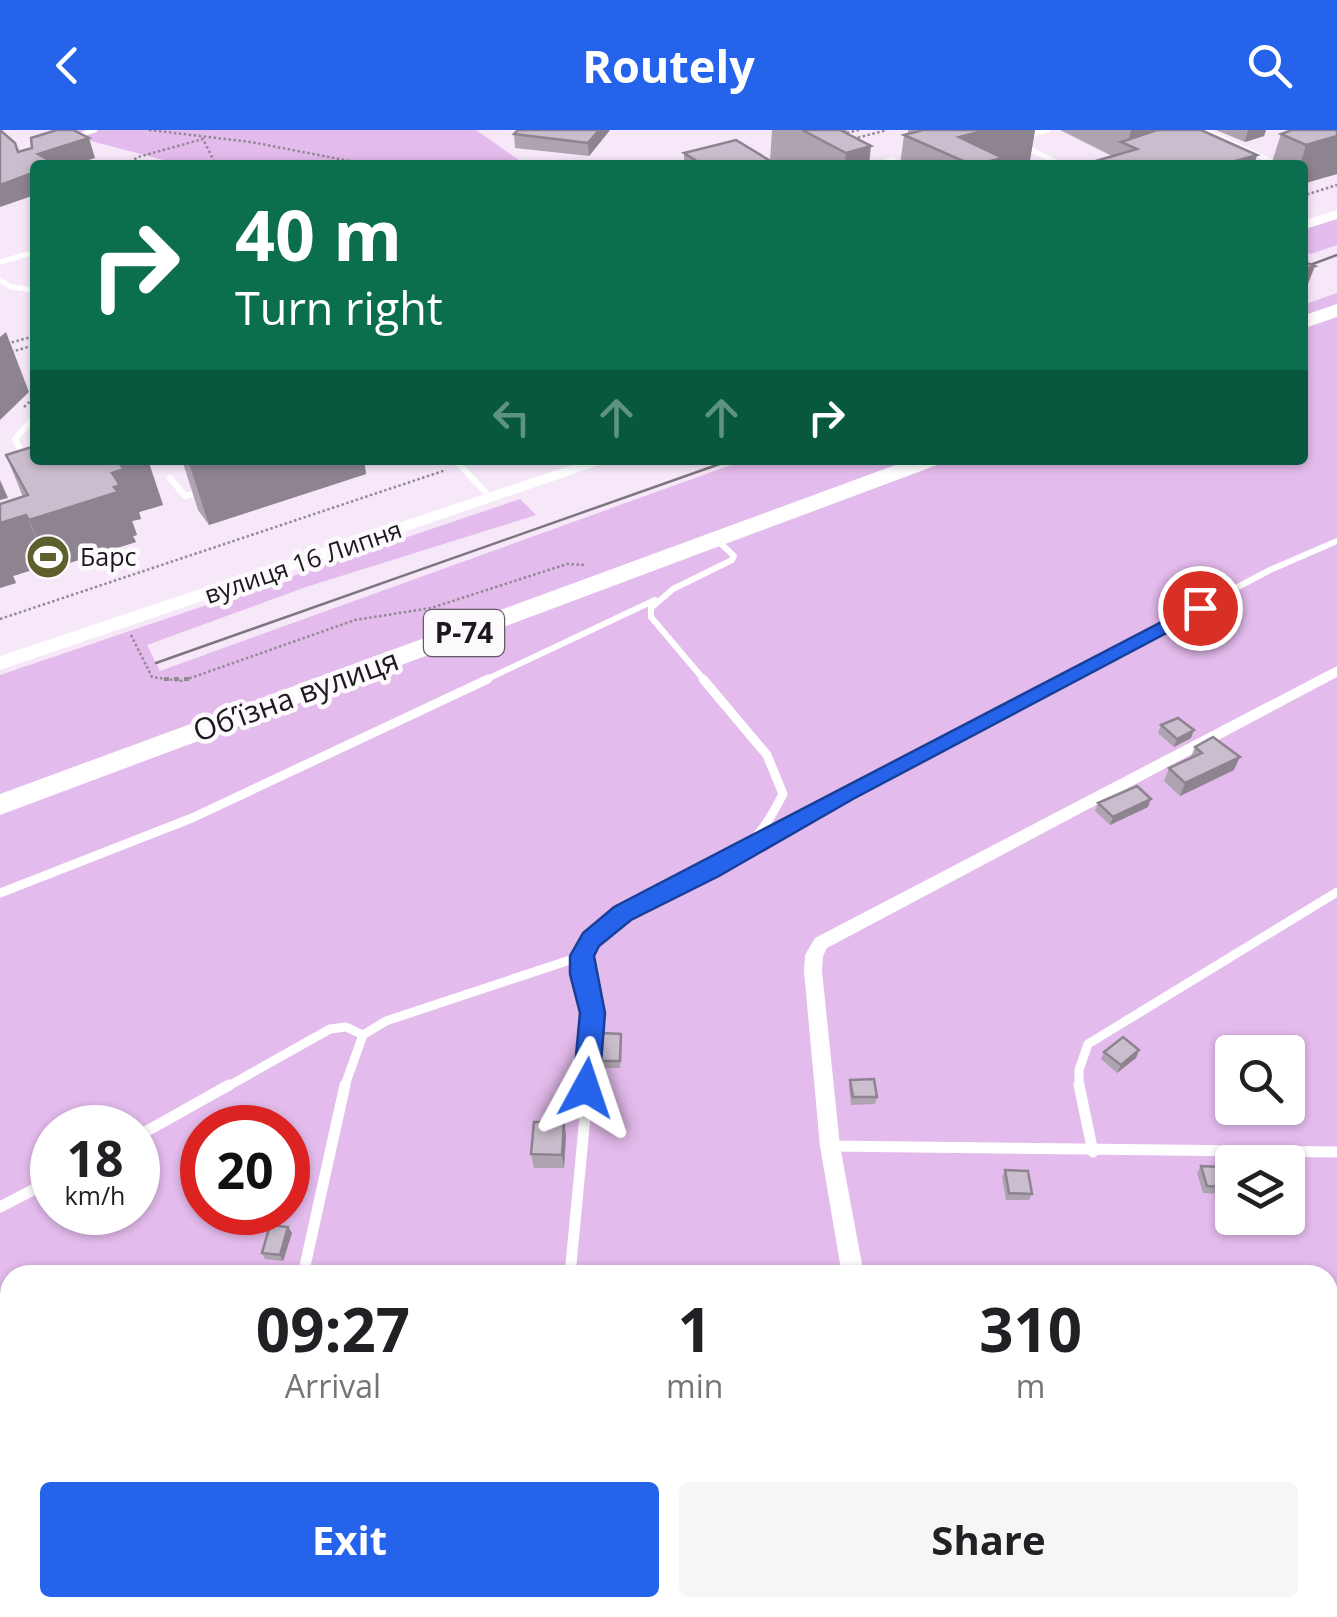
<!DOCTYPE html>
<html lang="en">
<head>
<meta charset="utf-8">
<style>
	body { margin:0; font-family:"Open Sans",sans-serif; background:#f6f6f6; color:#202124; height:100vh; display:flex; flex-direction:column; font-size:38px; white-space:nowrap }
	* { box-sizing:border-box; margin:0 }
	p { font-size:32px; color:#757577 }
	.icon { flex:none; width:55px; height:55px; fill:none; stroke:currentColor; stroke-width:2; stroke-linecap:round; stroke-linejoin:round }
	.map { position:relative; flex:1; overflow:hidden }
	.details { position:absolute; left:0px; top:1135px; width:1338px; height:352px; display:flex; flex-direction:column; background:#fff; border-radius:30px 30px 0 0; box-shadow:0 2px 8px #0004 }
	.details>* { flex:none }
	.guide { position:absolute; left:30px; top:30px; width:1278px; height:305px; border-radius:10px; box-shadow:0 2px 8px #0004; background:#0b6e4f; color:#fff; overflow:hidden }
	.buttons { position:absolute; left:1215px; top:905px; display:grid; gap:20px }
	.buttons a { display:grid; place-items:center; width:90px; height:90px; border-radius:10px; background:#fff; box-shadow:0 2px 8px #0004; font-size:50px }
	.speed { position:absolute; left:30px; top:975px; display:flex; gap:20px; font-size:50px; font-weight:700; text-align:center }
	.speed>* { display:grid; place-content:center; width:130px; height:130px; border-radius:50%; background:#fff; box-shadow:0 2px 8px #0004; line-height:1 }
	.speed small { font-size:25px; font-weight:400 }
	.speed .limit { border:15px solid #d22; background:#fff; color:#111 }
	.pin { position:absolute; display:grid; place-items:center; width:85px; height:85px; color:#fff; margin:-42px; border:5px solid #fff; border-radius:50%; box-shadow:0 2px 10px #0007 }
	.me { position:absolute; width:110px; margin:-55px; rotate:5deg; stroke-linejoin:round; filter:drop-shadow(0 0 8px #0008) }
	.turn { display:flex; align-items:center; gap:35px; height:210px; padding:0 40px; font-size:45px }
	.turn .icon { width:130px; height:130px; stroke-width:2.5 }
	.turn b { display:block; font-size:70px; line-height:85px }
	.lanes { display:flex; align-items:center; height:95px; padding:0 40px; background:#0003; justify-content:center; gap:50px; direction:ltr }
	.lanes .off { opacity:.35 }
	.eta { display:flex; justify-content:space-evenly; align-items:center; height:170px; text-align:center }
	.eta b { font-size:60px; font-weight:700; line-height:70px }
	.button { display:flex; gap:20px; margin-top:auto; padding:20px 40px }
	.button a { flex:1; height:115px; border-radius:10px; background:#2563eb; color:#fff; font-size:40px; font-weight:700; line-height:115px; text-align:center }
	.button a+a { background:#f6f6f6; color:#202124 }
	header { display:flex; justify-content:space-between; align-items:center; height:130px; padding:0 40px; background:#2563eb; color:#fff; font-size:45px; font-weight:700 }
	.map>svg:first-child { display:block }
</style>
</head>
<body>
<header><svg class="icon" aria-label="back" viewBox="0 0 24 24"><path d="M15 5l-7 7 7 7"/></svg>Routely<svg class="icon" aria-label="search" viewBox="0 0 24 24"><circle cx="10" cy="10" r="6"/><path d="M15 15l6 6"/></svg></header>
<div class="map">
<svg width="1337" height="1487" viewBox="0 0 1337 1487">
	<rect width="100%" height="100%" fill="#f6e8f9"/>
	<g fill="#e3bbec" fill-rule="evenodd">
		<path d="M48,0H476L526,35H151L164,30Z"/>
		<path d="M1337,84V115L1311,124L1303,120L1302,96Z"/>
		<path d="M1337,163V1487H0V545L520,369L536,385L306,457L147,515L160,541L742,331L750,334L758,330H1302L1303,175ZM1232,922H1288V978H1232ZM52,998H138V1082H52ZM202,998H288V1082H202ZM1232,1032H1288V1088H1232ZM10,1145H1328V1478H10Z"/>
	</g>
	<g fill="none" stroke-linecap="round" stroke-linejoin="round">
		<g stroke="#938995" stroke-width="2.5" stroke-dasharray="2.5 2.5" stroke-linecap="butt">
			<path d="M149,0L251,12L370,35"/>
			<path d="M842,4L859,0"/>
			<path d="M853,9L887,0"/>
			<path d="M126,35L138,27L203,9L216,35"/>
			<path d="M1302,66L1337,55"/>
			<path d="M0,222L13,212L35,206"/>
			<path d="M11,222L35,215"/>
			<path d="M24,277L35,267"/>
			<path d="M0,489L446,340"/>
			<path d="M131,505L152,547L182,551L355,490L431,478L567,434L586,435"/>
		</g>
		<path stroke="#938995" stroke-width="4" stroke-dasharray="5 5" stroke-linecap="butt" d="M164,549H189"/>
		<g stroke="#fff" stroke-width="5">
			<path d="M1203,0L1221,8"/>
			<path d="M1026,6L1048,0"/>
			<path d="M74,7L95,0"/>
			<path d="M1208,12L1221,8L1273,32L1265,35"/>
			<path d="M1023,16L1062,35"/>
			<path d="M872,35L893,30L902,35"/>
			<path d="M0,132L35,122"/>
			<path d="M0,150L11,157L35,160"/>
		</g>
		<g stroke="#fff" stroke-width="6">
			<path d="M24,328L15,309L31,291"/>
			<path d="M455,330L491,368"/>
			<path d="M170,348L185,366L201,362"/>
			<path d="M483,551L655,470"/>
			<path d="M705,551L651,487V478L673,459L732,430L734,426L717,410"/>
			<path d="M1060,551L1270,440L1337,411"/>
		</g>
		<g stroke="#fff" stroke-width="9">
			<path d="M755,713L1065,549"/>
			<path d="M0,763L192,688L488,549"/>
			<path d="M225,958L330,899L346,897L363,905"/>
			<path d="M344,958L363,905L386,891L582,826"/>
			<path d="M588,958C590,933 593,906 592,881C591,861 578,841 585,821C603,771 702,751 743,719C762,704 772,685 783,664L767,625L703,549"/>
			<path d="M1079,958V940L1088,914L1337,762"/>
		</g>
		<g stroke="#fff" stroke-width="11">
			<path d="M1079,955L1093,1022"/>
			<path d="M138,1006L229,955"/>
			<path d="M830,1016L1337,1022"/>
			<path d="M0,1077L52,1050"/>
			<path d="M303,1145L345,955"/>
			<path d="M570,1145L588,955"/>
			<path d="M1328,1284H1337"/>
			<path d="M229,1487L230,1478"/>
			<path d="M540,1487L541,1478"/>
		</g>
		<g fill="#fff" fill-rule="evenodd">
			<path d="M1337,536V547L827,818L823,826L822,841L840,1016L864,1145H842L820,1016L804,841L805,825L815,808Z"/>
			<path d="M889,1478H915L917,1487H891Z"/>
		</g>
		<g fill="#fff" fill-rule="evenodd">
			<path d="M1337,80V89L1302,100V91Z"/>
			<path d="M587,330H614L0,540V526Z"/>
		</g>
		<g fill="#fff" fill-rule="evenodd">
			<path d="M1337,174V187L1302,199V186Z"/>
			<path d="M909,330H940L937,335L0,685V664Z"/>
		</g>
		<g stroke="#7d757f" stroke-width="2.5">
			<path d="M1302,138L1337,125"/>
			<path d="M156,533L731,330"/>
		</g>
	</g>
	<g fill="#aea3b0">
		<path d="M610,0L589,26L515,18L514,4Z"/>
		<path d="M772,0H847V3L869,35H684V23L770,31Z"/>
		<path d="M908,0H1035L1030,30L1011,35H900L904,5L908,4Z"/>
		<path d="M1060,0H1205L1204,2L1257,25L1254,35H1082L1112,26Z"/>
		<path d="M1216,0H1266L1264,6L1245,12Z"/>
		<path d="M1292,0L1337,44L1302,54V35H1271L1281,4Z"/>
		<path d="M6,325L35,330H148L163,375L139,382L141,389L132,391L137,405L133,406L136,412L50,439L48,435L13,446L16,453L0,458L23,367Z"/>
		<path d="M182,330H364L366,344L209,395L198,380Z"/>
		<path d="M1161,595L1191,608L1174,617L1158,603Z"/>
		<path d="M1195,617L1234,640L1180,666L1164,651L1169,638L1190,629Z"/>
		<path d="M1098,673L1148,677L1110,695L1095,681Z"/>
		<path d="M621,904L620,938H600L599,931Z"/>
		<path d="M1139,920L1136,928L1117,943L1101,929L1104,922Z"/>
		<path d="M850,950L877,967L875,974L851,975L849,957Z"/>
		<path d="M564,992L566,1006L564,1038H534L531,1024Z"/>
		<path d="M1288,1033L1296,1058L1290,1065H1288Z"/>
		<path d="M1201,1036L1227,1057L1223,1064L1203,1063L1197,1043Z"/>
		<path d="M1005,1040L1032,1064L1029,1070H1006L1002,1047Z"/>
		<path d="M288,1097L292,1103L283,1131L265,1129L262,1123Z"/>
	</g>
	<g fill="#8d8490">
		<path d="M599,0H610L589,26L588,13Z"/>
		<path d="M986,0H1035L1030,30L1011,35H972L959,7Z"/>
		<path d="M1131,0H1205L1203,7L1137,19L1128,15Z"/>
		<path d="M1248,0H1266L1264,6L1245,12Z"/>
		<path d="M1337,6V44L1302,54V35H1300L1306,15Z"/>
		<path d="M89,8L95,28L72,35H42L38,24Z"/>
		<path d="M871,16L869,35H845L846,23Z"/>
		<path d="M1257,25L1254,35H1221Z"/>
		<path d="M35,42V65L0,77V55Z"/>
		<path d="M1315,136L1304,164L1302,165V140Z"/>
		<path d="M6,202L29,262L0,290V207Z"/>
		<path d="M132,330H148L163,375L139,382L141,389L132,391L137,405L133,406L136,412L50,439L29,390L112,343L120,334Z"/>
		<path d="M199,330H364L366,344L209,395L189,333Z"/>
		<path d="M0,350L8,368L0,370Z"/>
		<path d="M26,385L48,435L13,446L16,453L0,458V393Z"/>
		<path d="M1194,600L1191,608L1174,617L1177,609Z"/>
		<path d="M1240,627L1234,640L1180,666L1185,653Z"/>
		<path d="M1151,669L1148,677L1110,695L1113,687Z"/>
		<path d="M1139,920L1136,928L1117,943L1121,935Z"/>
		<path d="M564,992L566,1006L564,1038L562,1025Z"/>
		<path d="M288,1097L292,1103L283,1131L280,1125Z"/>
	</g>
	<g fill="#cabdcd" stroke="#8d8490" stroke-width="2.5">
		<path d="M0,0L15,13L18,22L32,18L31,8L57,0H73L89,8L38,24L57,35H35V42L0,55Z"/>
		<path d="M518,0H599L588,13L514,4Z"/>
		<path d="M802,0H840L871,16L846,23Z"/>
		<path d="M923,0H986L959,7L1003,28L972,35L904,5Z"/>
		<path d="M1157,0H1201L1257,25L1221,35H1082L1137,19L1121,12Z"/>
		<path d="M1292,0H1337V6L1306,15L1281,4Z"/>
		<path d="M736,10L777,35H703L684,23Z"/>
		<path d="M1302,131L1315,136L1302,140Z"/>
		<path d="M35,316V330H132L120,334L124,339L112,343L120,355L114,357L118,362L29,390L26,385L0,393V374L28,365L6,325Z"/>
		<path d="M1178,588L1194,600L1177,609L1161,595Z"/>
		<path d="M1213,607L1240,627L1185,653L1169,638L1202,623L1195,617Z"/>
		<path d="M1137,656L1151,669L1113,687L1098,673Z"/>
		<path d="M601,903L621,904L620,931H599Z"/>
		<path d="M1123,907L1139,920L1121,935L1104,922Z"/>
		<path d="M874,949L877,967H853L850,950Z"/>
		<path d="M534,992H564L562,1025L531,1024Z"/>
		<path d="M1288,1033L1296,1058H1288Z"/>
		<path d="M1201,1036L1221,1037L1227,1057L1207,1056Z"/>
		<path d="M1005,1040L1028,1041L1032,1064L1009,1063Z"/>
		<path d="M270,1095L288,1097L280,1125L262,1123Z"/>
	</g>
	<path fill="#2563eb" stroke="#184099" stroke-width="2.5" d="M1200,472L1209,478L1206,482L853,669L719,746L631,790L599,816L594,826L605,883L599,958L595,966L586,969L577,966L573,958L580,883L570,844V826L583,803L614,777Z"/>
	<defs>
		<symbol id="stadium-disc" viewBox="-11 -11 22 22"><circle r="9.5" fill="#5e5f2d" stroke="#fdfafd"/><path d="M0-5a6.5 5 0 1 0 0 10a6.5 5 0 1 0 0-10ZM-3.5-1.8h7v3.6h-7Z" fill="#fff"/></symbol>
	</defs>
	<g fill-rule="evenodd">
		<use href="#stadium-disc" x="23" y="402" width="50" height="50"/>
	</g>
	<g text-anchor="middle" stroke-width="9" stroke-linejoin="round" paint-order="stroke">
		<g font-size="25" fill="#1c181d" stroke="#fdfafd" text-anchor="start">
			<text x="80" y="436">Барс</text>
		</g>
		<g font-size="25" fill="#1c181d" stroke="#fdfafd">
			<text transform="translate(303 432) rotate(-19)" y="9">вулиця 16 Липня</text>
		</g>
		<rect fill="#fdfafd" stroke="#605c60" stroke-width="2.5" x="424" y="480" width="80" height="46" rx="8"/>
		<g font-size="28" font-weight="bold" fill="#1c181d">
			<text x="464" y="513">Р-74</text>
		</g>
		<g font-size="30" fill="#1c181d" stroke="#fdfafd">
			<text transform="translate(296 566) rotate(-20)" y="10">Обʼїзна вулиця</text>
		</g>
	</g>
</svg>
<div class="buttons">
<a><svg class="icon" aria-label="search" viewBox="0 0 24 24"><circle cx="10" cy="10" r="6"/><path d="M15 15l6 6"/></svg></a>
<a><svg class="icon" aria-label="layers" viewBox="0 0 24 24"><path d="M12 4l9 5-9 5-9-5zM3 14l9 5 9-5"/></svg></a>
</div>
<div class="speed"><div>18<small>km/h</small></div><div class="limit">20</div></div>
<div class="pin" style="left:1200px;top:478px;background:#d93025"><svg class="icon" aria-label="arrive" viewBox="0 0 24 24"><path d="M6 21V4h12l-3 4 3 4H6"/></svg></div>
<svg class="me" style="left:586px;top:958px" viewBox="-20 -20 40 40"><path d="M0-17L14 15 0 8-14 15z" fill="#2563eb" stroke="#fff" stroke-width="4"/></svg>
<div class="guide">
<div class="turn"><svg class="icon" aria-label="right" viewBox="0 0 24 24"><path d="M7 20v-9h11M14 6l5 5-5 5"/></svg><div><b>40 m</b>Turn right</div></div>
<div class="lanes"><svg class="icon off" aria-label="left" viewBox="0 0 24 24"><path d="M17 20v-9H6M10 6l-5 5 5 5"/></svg><svg class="icon off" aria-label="ahead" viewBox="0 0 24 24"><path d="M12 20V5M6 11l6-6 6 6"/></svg><svg class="icon off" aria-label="ahead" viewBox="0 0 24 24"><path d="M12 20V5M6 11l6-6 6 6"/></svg><svg class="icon" aria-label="right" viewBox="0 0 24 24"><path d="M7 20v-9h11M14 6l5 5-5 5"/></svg></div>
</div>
<section class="details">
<div class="eta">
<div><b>09:27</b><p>Arrival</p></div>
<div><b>1</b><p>min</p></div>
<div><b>310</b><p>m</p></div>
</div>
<div class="button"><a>Exit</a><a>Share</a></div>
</section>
</div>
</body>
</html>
